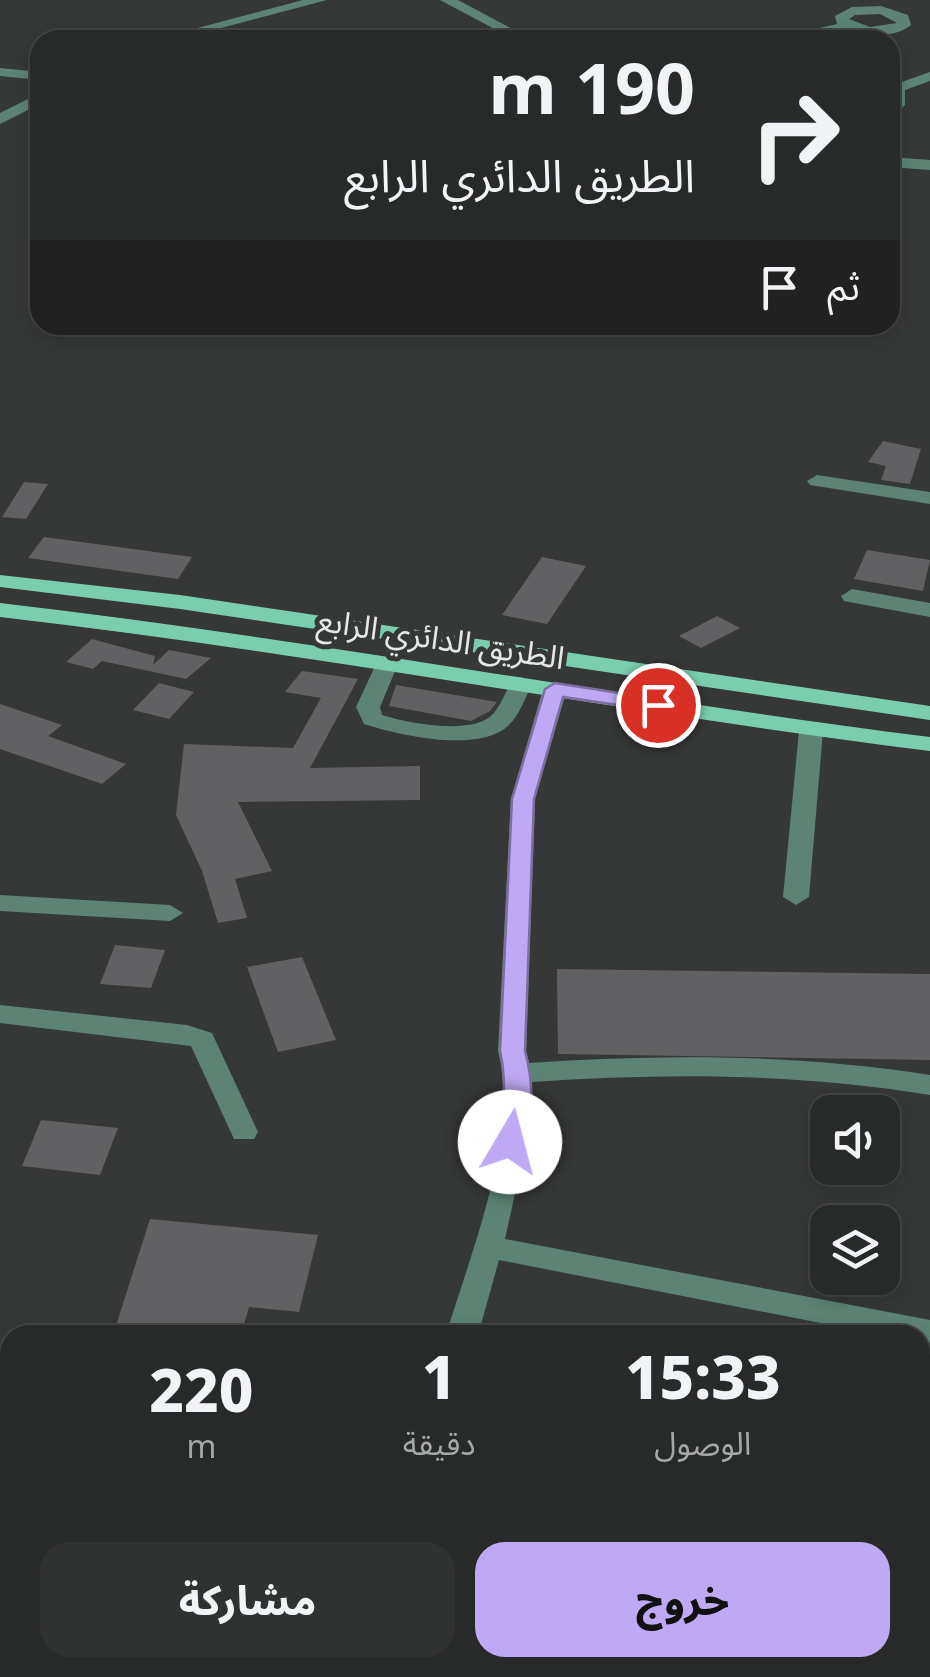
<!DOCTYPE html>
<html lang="ar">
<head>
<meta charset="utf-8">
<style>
	body { margin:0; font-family:"Noto Sans","Noto Sans Arabic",sans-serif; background:#303231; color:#f1f3f6; direction:rtl; height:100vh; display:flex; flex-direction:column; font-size:38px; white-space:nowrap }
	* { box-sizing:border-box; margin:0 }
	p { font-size:32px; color:#a5a7a8 }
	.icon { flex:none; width:55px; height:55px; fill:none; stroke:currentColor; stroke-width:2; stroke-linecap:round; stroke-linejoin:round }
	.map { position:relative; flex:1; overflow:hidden; direction:ltr }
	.side { position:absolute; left:0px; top:1325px; width:930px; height:352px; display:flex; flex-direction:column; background:#282a29; border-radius:30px 30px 0 0; box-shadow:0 5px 15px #0003,0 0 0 2px #444646; direction:rtl }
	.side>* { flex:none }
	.banner { position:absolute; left:30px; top:30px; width:870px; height:305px; border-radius:30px; box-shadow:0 5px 15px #0003,0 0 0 2px #444646; direction:rtl; background:#282a29; color:#f1f3f6; overflow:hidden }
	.buttons { position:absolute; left:810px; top:1095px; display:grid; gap:20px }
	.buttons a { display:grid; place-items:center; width:90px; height:90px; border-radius:20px; background:#282a29; box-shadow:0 5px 15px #0003,0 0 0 2px #444646; font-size:50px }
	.pin { position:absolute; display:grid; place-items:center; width:85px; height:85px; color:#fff; margin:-42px; border:5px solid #fff; border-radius:50%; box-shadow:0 2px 10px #0007 }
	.me { position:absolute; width:110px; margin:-55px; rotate:8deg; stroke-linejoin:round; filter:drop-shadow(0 0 8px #0008) }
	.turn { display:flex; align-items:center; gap:35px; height:210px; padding:0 40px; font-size:45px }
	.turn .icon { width:130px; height:130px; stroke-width:2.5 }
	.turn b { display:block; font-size:70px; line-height:85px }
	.then { display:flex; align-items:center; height:95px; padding:0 40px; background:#0003; gap:20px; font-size:38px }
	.eta { display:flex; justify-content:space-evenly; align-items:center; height:170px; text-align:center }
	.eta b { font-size:60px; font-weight:800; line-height:70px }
	.cta { display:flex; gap:20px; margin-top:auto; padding:20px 40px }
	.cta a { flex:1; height:115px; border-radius:30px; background:#bfa9f4; color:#111; font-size:40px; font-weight:800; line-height:115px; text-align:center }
	.cta a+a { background:#303231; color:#f1f3f6 }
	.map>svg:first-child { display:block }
</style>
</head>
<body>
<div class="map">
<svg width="930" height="1677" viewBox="0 0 930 1677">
	<rect width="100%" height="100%" fill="#353837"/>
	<g fill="#616163">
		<path d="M883,441L921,449L910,484L881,480L886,466L868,462Z"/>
		<path d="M24,482L48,484L26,519L2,517Z"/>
		<path d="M44,537L192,557L178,579L28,558Z"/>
		<path d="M867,550L930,560L923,591L854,579Z"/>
		<path d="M542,557L586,566L547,624L502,615Z"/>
		<path d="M717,616L740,628L701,648L679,636Z"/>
		<path d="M92,639L155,656L153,665L169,650L211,658L186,679L102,661L93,669L66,662Z"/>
		<path d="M302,671L358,679L310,768L420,766V800L238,802L272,871L235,879L247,918L218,923L202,871L176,815L184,744L293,748L321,698L285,692Z"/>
		<path d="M159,683L194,692L169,719L133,710Z"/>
		<path d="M396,685L497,702L490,711L471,721L389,706Z"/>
		<path d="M0,704L62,725L48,736L126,764L102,784L0,749Z"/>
		<path d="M115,945L165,950L151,988L100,984Z"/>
		<path d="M302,957L336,1040L278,1052L247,967Z"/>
		<path d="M557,969L930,974V1060L558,1054Z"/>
		<path d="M41,1120L118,1128L100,1175L22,1166Z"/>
		<path d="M150,1219L318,1235L299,1312L249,1307L241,1335H113Z"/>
	</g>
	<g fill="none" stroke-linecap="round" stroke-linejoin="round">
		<g fill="#5c8374" fill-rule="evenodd">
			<path d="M303,0H327L176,40H152Z"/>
			<path d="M440,0H458L533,40H515Z"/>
			<path d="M852,7L881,6L908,15L911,25C888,43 866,29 841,31C816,34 793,40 768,40L837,24L835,16ZM880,14L897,23L870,27L849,19L855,15Z"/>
			<path d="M0,68L40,72V80L0,76Z"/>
			<path d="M930,72V81L905,90V105L890,119L893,85Z"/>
			<path d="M40,93V104L0,124V113Z"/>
			<path d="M890,157L930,160V170L890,167Z"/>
			<path d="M817,475L930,492V504L810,485L807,481Z"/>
			<path d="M852,589L930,603V617L844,601L841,596Z"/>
			<path d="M387,657L398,664L380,707L382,715C407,723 473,736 493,714C501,705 506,690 513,679L521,677L532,684C525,698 520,714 509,725C480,754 398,735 364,724L356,707L376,664Z"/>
			<path d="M555,682L567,689L535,799L526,1051L529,1063C664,1054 796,1054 930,1075V1095C797,1073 666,1073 532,1082L527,1139L505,1239L930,1320V1344L920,1342V1335H882L499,1260L478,1335H446C470,1255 520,1134 498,1051L511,799L543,689Z"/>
			<path d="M811,724L823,731L809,897L796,905L783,897L799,731Z"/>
			<path d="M0,895L170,905L183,913L170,921L0,911Z"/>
			<path d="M0,1005L187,1025L212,1033L258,1132L254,1139H234L191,1046L0,1023Z"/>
			<rect x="920" y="1543" width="10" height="28"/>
		</g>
		<g fill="#7aceae" fill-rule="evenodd">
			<path d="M0,575L180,595L930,706V720L180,609L0,587Z"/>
			<path d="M0,603C311,639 619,698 930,737V751C619,712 311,653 0,617Z"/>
		</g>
	</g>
	<path fill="#bfa9f4" stroke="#7c6e9f" stroke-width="2.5" d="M555,683L658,699L669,705L658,711L563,697L534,799L525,1051C533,1081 536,1120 520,1149H501L497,1142C504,1110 507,1083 500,1051L512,799L545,689Z"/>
	<g text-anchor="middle" stroke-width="10" stroke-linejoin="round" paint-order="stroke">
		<g font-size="32" fill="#e6e8e7" stroke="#353837">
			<text transform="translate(441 639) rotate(9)" y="11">الطريق الدائري الرابع</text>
		</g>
	</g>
</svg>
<div class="buttons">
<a><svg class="icon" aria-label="sound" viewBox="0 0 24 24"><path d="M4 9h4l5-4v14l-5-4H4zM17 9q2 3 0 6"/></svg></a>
<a><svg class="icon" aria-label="layers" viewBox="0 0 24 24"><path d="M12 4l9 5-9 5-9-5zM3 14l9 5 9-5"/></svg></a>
</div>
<div class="pin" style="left:658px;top:705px;background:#d93025"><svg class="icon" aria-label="arrive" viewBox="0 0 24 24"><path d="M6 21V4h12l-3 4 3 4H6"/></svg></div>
<svg class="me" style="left:510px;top:1142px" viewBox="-20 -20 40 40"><circle r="19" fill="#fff"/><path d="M0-13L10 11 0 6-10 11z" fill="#bfa9f4"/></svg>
<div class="banner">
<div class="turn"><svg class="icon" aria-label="right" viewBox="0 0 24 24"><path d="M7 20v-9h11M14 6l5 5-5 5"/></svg><div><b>190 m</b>الطريق الدائري الرابع</div></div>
<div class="then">ثم<svg class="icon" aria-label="arrive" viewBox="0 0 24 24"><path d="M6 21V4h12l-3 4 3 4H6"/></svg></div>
</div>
<section class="side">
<div class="eta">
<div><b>15:33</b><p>الوصول</p></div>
<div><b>1</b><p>دقيقة</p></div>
<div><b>220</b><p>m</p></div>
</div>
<div class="cta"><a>خروج</a><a>مشاركة</a></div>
</section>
</div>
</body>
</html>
